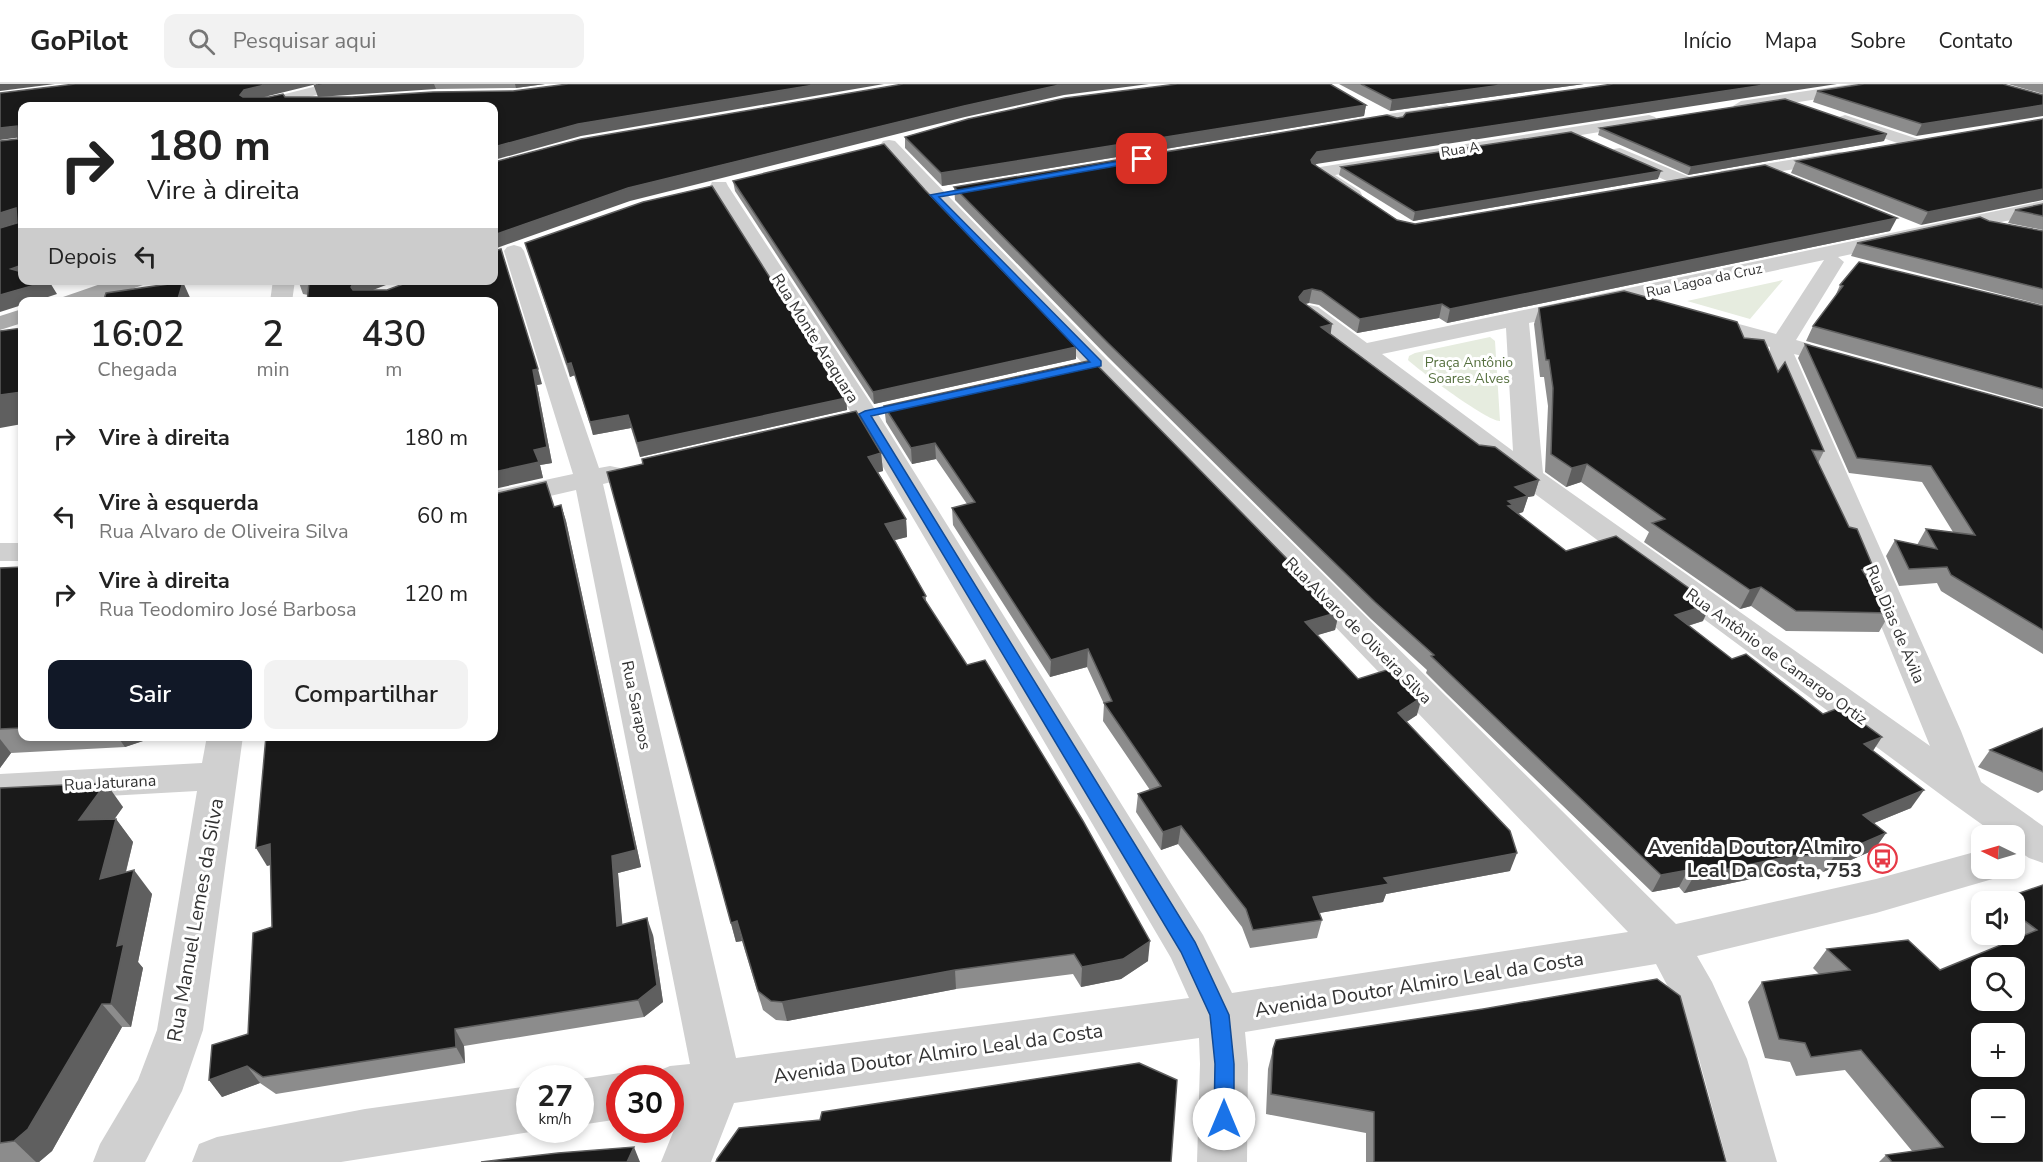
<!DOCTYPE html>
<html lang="pt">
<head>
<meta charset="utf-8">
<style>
	body { margin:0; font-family:"Nunito Sans",sans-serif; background:#f2f2f2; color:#222; height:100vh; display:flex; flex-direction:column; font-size:22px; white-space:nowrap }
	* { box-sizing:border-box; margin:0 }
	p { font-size:20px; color:#767676 }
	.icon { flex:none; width:33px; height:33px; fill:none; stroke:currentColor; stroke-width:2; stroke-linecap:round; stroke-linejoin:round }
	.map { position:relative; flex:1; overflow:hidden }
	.drawer { position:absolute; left:18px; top:213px; width:480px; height:444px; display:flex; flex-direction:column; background:#fff; border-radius:12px; box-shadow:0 3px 9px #0003 }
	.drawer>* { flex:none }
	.top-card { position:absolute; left:18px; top:18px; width:480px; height:183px; border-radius:12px; box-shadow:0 3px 9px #0003; background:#fff; color:#222; overflow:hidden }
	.needle { width:39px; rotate:275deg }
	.fabs { position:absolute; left:1971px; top:741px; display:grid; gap:12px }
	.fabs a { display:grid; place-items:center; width:54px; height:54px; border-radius:12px; background:#fff; box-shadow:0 3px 9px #0003; font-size:30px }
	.speed { position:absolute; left:516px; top:981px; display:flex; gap:12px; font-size:30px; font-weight:700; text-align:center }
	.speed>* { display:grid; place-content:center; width:78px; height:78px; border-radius:50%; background:#fff; box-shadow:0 3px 9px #0003; line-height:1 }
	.speed small { font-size:15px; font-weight:400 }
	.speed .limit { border:9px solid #d22; background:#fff; color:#111 }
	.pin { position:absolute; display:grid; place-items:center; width:51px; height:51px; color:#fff; margin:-26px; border-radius:12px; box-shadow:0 3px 9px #0006 }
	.me { position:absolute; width:66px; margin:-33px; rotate:0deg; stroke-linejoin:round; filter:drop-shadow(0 0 4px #0008) }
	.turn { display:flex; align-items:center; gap:21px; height:126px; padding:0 30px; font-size:27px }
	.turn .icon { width:78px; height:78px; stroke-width:2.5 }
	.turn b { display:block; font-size:42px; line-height:51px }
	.then { display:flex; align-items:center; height:57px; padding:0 30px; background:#0003; gap:12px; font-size:22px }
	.eta { display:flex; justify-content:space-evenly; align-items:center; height:102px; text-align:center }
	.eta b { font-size:36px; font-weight:600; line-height:42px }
	.cta { display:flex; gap:12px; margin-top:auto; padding:12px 30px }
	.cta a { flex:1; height:69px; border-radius:12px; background:#111827; color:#fff; font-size:24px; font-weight:600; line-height:69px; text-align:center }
	.cta a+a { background:#f2f2f2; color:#222 }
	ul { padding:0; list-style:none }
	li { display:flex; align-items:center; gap:18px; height:78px; padding:0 30px }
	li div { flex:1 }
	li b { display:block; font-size:22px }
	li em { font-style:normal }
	header { display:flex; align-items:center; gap:36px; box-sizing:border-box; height:84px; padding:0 30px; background:#fff; border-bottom:2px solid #e0e0e0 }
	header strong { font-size:28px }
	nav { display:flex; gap:33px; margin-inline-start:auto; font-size:21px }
	.search { width:420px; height:54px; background:#f2f2f2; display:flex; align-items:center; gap:15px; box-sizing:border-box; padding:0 21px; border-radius:12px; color:#767676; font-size:22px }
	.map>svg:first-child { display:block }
</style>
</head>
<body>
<header>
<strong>GoPilot</strong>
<div class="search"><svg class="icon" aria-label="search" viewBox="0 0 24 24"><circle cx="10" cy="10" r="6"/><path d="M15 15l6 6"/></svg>Pesquisar aqui</div>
<nav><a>Início</a><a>Mapa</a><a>Sobre</a><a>Contato</a></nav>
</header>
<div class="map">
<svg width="2043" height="1078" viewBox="0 0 2043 1078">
	<rect width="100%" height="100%" fill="#fff"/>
	<g fill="#e6ecdf">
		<path d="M1783,196L1750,235L1687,217Z"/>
		<path d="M1490,253L1495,257L1500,337C1488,338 1420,287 1408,276L1409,272L1415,269Z"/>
	</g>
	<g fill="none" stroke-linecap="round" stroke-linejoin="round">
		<g fill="#d0d0d0" fill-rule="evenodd">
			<path d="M325,0H352L349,3L272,22H247L249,19Z"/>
			<path d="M1852,0H1890L1882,5L1741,27L1733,22L1741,17Z"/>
			<path d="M1447,21L1455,26L1453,29L1350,46L1342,41L1350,36Z"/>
			<path d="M1649,31L1655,33L1657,36L1655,39L1335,91L1360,107L1362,111L1360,115C1344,119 1319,101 1311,88L1314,84L1320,83Z"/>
			<path d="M1845,31L1921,56L1924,60L1921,64L1915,65L1839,39L1837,36L1839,33Z"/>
			<path d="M889,56L895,57L1106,275L1676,840L1876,795L1982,766V784H2001L1996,794L1876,829L1697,872L1712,898L1747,975L1777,1078H1727L1699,975L1676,918L1656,880L1245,948L1248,980L1247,1078H1197L1200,980L1199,954L734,1019L711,1078H661L682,1026L670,1028V994H650L653,989L670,982L690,980L576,406L494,425V407L573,390L504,167L507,163L514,161L521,163L524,167L599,384L610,382L620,384L624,390L620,396L603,400L736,974L1189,914L1171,874L852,330L710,102L712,98H726L728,102L878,330L1203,851L1232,909L1628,848L1088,285L883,65L880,61L883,57Z"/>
			<path d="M1620,64L1692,94L1694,98L1692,102H1678L1614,73L1611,69L1614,65Z"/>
			<path d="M1839,68L1845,69L1848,73L1845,77L1727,96L1721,95L1718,91L1721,87L1727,86Z"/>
			<path d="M2043,117V129L1838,173L1844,178L1796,256L1810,260L1814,265L1810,270L1802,272L1794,270L1961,647L1981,698L2043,742V779L2029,774L2014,764V752H1998L1952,719L1519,398L1299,228L1302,223L1310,221L1318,223L1367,259ZM1824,176L1776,250L1698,229L1690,231L1686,236L1690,241L1770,263V270L1930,662L1543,389L1529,239ZM1506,244L1513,367L1382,270Z"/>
			<path d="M273,196H295L292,218H270Z"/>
			<rect x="0" y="459" width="22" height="18"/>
			<path d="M207,652H243L203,946L182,1007L145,1078H93L100,1060L138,996L157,946L197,707L0,718V690L202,679Z"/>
			<path d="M620,989L634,994H620V1035L580,1041V995Z"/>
			<path d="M530,1002V1046H537L530,1048L341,1078H192L199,1060L217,1053L365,1025Z"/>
		</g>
		<g fill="#ababab" fill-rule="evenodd">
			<path d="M112,196H146L143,201L94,218H60L63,213Z"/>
			<path d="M22,225V239L0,246V232Z"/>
		</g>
	</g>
	<g fill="#8c8c8c">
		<path d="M318,0H545L516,4L436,5Z"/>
		<path d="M1339,0H1584L1390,27Z"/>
		<path d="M2003,0L1916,52L1813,18L1817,7Z"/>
		<path d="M2008,0H2043V10Z"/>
		<path d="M1366,21L1364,32L942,102L905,64V53Z"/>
		<path d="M1397,34L1315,81L1397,136L1415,140L1890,147L1447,239L1439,234L1357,249L1319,221L1309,219L1305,220L1331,250L1479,361L1539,396L1534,412L1528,413L1523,428L1518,430L1566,467L1703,537L1688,542L1732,575L1823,630L1873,667L1911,724L1874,739L1886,749L1874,766L1823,788L1820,785L1792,789L1790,787L1684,809L1679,803L1652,808L1447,610L1426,589L1427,586L1371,535L1108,273L955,116L954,103Z"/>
		<path d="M2043,35L1921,141L1791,89L1796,77Z"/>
		<path d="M1600,44L1884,57L1688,91L1598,51Z"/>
		<path d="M1341,83L1658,95L1413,137L1339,91Z"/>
		<path d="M733,97L1076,275L874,320L735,107Z"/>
		<path d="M2043,120V146L2008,139L2015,126Z"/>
		<path d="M1989,137L2043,147V221L1851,172L1857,159Z"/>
		<path d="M525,159L846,314L847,326L640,373L631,344L593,351L575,291L570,293Z"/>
		<path d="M298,196L373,206L542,300L537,301L552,379L540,381L543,394L308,211L303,210Z"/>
		<path d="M1840,201L2043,222V323L1806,257L1813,242L1834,215Z"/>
		<path d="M1539,224L1744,254L1778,288L1824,367L1818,379L1849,443L1874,485L1868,495L1890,529L1879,548L1786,547L1751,522L1740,525L1644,458L1649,448L1581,398L1566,403L1545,388L1548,322L1544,293H1540L1534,240Z"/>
		<path d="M1805,260L2043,325V570L1941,507L1937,499L1899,502L1886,472L1895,456L1917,461L1926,445L1953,448L1922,398L1849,389L1798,274Z"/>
		<path d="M884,322L1339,528L1335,546L1317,551L1358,595L1417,631L1406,638L1510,787L1386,810L1383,818L1319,829L1322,836L1317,854L1250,864L1242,843L1178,760L1161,766L1136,728L1138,710L1150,706L1103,637L1104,620L1087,583L1050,593L953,441L952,424L967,420L936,375L912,380L886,338Z"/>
		<path d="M881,369L883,387L878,388L906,435L907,453L895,456L926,512V517L1148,877L1121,895L1081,903L1073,890L956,905L787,937L776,936L763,926L742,857L736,858L607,388Z"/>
		<path d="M561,421L566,437L641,783L618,789L622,841L653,851L663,918L644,933L464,962L465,979L276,1010L260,999L222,1013L209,996L248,950L272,843L271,781L267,782L554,423Z"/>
		<path d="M22,483V652H144L143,657L125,663L11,669L0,684V484Z"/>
		<path d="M2043,644V706L2038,709L1978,683L1990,666Z"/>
		<path d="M0,704L123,723L114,735H116L133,758L126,788L152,810L138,878L143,884L131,943H122L52,1067L39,1078H0Z"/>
		<path d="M2043,801V1078L1912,1067L1845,986L1796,992L1790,978L1765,974L1748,918L1762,898L1819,890L1813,884L1827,865L1940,886L2008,858L2000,850H2014V818H1998Z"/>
		<path d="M1273,965L1726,1078H1366V1049L1266,1030L1268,985Z"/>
		<path d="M1886,1071L1892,1078H1879Z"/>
	</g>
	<g fill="#5f5f5f">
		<path d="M0,0H55L0,7Z"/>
		<path d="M269,0H317L248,17L240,11L244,6Z"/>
		<path d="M349,0H434L436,5L318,13L314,2Z"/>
		<path d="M515,0H545L516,4Z"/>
		<path d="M820,0H884L581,52L494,76V63L578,40Z"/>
		<path d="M1064,0H1149L1064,11L965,33L630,117L494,165V151L628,104L964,22Z"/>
		<path d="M1509,0H1584L1390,27L1392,16Z"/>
		<path d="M1771,0H1837L1316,80L1309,88L1311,76L1317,68Z"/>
		<path d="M1366,21L1364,32L942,102L941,89Z"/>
		<path d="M2043,21V32L1916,52L1922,40Z"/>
		<path d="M17,42L22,53L0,56V44Z"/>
		<path d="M1887,50L1884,57L1688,91L1691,83Z"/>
		<path d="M1661,87L1658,95L1413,137L1415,128Z"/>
		<path d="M2043,105V116L1921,141L1928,128Z"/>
		<path d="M16,124L22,137L0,144V129Z"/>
		<path d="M1897,134L1890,147L1447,239L1450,225Z"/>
		<path d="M22,181V196L11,185Z"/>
		<path d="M357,196H399L360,211L356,217L351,203L355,197Z"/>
		<path d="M49,197L57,210L33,218H22V221L0,228V211Z"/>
		<path d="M183,198L192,218H177Z"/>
		<path d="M1312,205L1309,219L1301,221L1299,213L1304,207Z"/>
		<path d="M1442,220L1439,234L1357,249L1360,235Z"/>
		<path d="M1332,240L1330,255L1321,243Z"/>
		<path d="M1076,263V275L874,320L873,308Z"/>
		<path d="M571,279L575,291L570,293L567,280Z"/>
		<path d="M538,285L542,300L537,301L552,379L540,381L543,394L494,405V388L534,366L533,286Z"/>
		<path d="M22,308V340L0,344V311Z"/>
		<path d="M846,314L847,326L640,373L637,359Z"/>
		<path d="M628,331L631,344L593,351L590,338Z"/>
		<path d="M935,359L936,375L912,380L911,364Z"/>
		<path d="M881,369L883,387L870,391L868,373Z"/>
		<path d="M1587,380L1581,398L1566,403L1572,384Z"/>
		<path d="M1539,396L1534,412L1528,413L1523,428L1510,432L1508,417L1515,403Z"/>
		<path d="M561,421L566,437L641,783L618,789L624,859L617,842Z"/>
		<path d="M906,435L907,453L887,458L885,440Z"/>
		<path d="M1761,503L1751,522L1740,525L1750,506Z"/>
		<path d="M1711,520L1703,537L1667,548L1675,531Z"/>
		<path d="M1339,528L1335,546L1301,556L1305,538Z"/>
		<path d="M1088,565L1087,583L1050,593L1051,576Z"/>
		<path d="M1422,613L1417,631L1393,647L1398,629Z"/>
		<path d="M117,652H144L143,657L125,663Z"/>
		<path d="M1882,653L1871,670L1864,660Z"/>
		<path d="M0,655L11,669L0,684Z"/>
		<path d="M106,699L123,723L97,760L79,736Z"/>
		<path d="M1924,706L1911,724L1852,748L1863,731Z"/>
		<path d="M116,735L133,758L118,819L100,795Z"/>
		<path d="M1181,742L1178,760L1161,766L1163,748Z"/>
		<path d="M1886,749L1874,766L1823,788L1835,771Z"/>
		<path d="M270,760L281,777L267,782L256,764Z"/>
		<path d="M1517,769L1510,787L1386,810L1383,818L1308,831L1313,813L1384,794Z"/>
		<path d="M1801,770L1790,787L1684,809L1694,792Z"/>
		<path d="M134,786L152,810L138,878L143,884L131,943L111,920L117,862Z"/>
		<path d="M1688,786L1679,803L1652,808L1661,791Z"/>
		<path d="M647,834L653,851L663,918L644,933L638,916Z"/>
		<path d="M737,837L742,857L736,858L731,839Z"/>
		<path d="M1150,857L1148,877L1121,895L1081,903L1082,883Z"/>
		<path d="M955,886L956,905L787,937L782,918Z"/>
		<path d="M102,920L122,943L52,1067L39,1078H36L14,1057Z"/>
		<path d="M455,945L464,962L465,979L456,963Z"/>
		<path d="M247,982L260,999L222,1013L209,996Z"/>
		<path d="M634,1063L640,1078H627Z"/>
	</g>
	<g fill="#1a1a1a" stroke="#5f5f5f" stroke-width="1.5" fill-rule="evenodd">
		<path d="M75,0H269L244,6L240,11L243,13H269L283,10L285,13H352L433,8L513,7L568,0H820L578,40L494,63V22H22V181L11,185L22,188V196L49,197L0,211V144L17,139L16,124L0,129V57L18,55L17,42L0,44V9Z"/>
		<path d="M318,0H349L314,2Z"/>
		<path d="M903,0H1064L964,22L628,104L494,151V78L581,55Z"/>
		<path d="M1177,0H1330L1366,21L941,89L905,53L968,35L1065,14Z"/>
		<path d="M1361,0H1509L1392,16Z"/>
		<path d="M1613,0H1771L1317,68L1311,76L1312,79L1397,136L1415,140L1765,81L1897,134L1450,225L1442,220L1360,235L1321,207L1312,205L1304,207L1299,213L1300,216L1332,240L1321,243L1479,361L1495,363L1539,396L1515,403L1528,412L1508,417L1513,421L1508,422L1566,467L1616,452L1711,520L1675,531L1732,575L1746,570L1823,630L1841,623L1882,653L1864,660L1924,706L1863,731L1886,749L1835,771L1832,768L1804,772L1801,770L1694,792L1688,786L1661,791L1453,593L1431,572L1434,571L1375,518L1108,259L954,103L1387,31L1397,34L1403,33L1406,29Z"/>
		<path d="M1864,0H2003L2043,11V21L1922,40L1817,7Z"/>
		<path d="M1785,15L1887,50L1691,83L1600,44Z"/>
		<path d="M2043,35V105L1928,128L1796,77Z"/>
		<path d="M1571,48L1661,87L1415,128L1341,83Z"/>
		<path d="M884,60L925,106L1076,263L873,308L733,97Z"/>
		<path d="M712,102L846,314L637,359L628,331L590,338L571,279L567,280L525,159L643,118Z"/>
		<path d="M2043,120V132L2015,126Z"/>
		<path d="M1980,133L1989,137L2043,147V205L1857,159Z"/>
		<path d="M501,165L538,285L533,286L547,363L534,366L539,378L494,388V218H307L309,199L300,196H357L355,197L351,203L353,206H387L414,196H494V167Z"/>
		<path d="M1859,178L2043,222V305L1813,242L1843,202L1840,201Z"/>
		<path d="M183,198L177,218H103L106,209Z"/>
		<path d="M1624,207L1737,238L1744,254L1764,256L1778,288L1785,278L1824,367L1812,366L1849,443L1857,445L1874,485L1862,486L1890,529L1796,527L1761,503L1750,506L1652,439L1665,435L1587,380L1572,384L1551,370L1553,304L1549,276H1546L1539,224Z"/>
		<path d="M22,244V308L0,311V247Z"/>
		<path d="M1805,260L2043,325V546L1951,491L1947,483L1909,485L1895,456L1937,465L1926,445L1975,451L1931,382L1857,374Z"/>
		<path d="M1092,276L1339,528L1305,538L1358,595L1393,584L1422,613L1398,629L1510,747L1517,769L1384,794L1389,800L1313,813L1322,836L1253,846L1246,825L1181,742L1163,748L1138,710L1161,702L1104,619L1112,617L1088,565L1051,576L952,424L975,418L935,359L911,364L884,322Z"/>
		<path d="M856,327L881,369L868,373L906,435L885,440L926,512L923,513L967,581L985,576L1083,737L1150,857L1123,875L1082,883L1074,870L955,886L782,918L771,917L758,907L737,837L731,839L607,388L643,380L642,375Z"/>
		<path d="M546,398L554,423L561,421L636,766L612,772L617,842L647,834L657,901L638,916L455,945L456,963L263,993L247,982L209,996L212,961L248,950L253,849L272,843L270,760L256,764L266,652H494V410Z"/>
		<path d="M22,483V644L0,645V484Z"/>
		<path d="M2043,644V688L1990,666Z"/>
		<path d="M106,699L79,736L116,735L100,795L134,786L117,862L124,860L111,920H102L28,1045L14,1057L0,1059V704Z"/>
		<path d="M2043,801V1078H1892L1886,1071L1943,1063L1861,966L1811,973L1805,959L1779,955L1762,898L1850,886L1827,865L1908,856L1940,886L2037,846L2014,829V818H2001L1999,816ZM1982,884H2014V916H1982ZM1982,950H2014V982H1982ZM1982,1016H2014V1048H1982Z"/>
		<path d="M1657,895L1680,912L1726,1078H1374V1028L1271,1010L1273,965L1276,956L1483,925Z"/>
		<path d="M1139,979L1177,996L1171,1078H716L717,1075L739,1044L820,1036L822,1028Z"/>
		<path d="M634,1063L627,1078H481L558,1069Z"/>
	</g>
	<path fill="#1a73e8" stroke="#114b97" stroke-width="1.5" d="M1142,73L1145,77L939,113L1101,277V282L871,332L1195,858L1229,931L1234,980V1035L1231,1042L1224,1045L1217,1042L1214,1035L1215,980L1210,931L1181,868L859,330L865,327L1090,278L930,111Z"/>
	<defs>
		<symbol id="bus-ring" viewBox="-11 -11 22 22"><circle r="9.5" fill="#fff" stroke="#e63946" stroke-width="1.5"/><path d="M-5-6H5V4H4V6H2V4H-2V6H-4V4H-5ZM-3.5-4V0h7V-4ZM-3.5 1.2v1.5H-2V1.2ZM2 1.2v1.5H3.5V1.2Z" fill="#e63946"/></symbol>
	</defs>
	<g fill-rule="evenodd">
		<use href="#bus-ring" x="1866" y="758" width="33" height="33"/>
	</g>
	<g text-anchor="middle" stroke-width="6" stroke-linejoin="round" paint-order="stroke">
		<g font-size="14" fill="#333" stroke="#fff">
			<text transform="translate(1460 65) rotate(-9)" y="5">Rua A</text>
			<text transform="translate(1704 196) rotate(-12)" y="5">Rua Lagoa da Cruz</text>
		</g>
		<g font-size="14" fill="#56703f" stroke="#fff">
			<text x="1469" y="283">Praça Antônio<tspan x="1469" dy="16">Soares Alves</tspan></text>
		</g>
		<g font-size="16" fill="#333" stroke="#fff">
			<text transform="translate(816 254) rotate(58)" y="6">Rua Monte Araquara</text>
			<text transform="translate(1896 540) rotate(67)" y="6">Rua Dias de Ávila</text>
			<text transform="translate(1359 546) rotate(45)" y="6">Rua Alvaro de Oliveira Silva</text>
			<text transform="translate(1777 572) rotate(36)" y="6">Rua Antônio de Camargo Ortiz</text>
			<text transform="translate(637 621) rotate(78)" y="6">Rua Sarapos</text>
			<text transform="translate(110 698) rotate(-3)" y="6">Rua Jaturana</text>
		</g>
		<g font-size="20" font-weight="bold" fill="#333" stroke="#fff" text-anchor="end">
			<text x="1862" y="770">Avenida Doutor Almiro<tspan x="1862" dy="23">Leal Da Costa, 753</tspan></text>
		</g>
		<g font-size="20" fill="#333" stroke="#fff">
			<text transform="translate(195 836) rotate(-80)" y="7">Rua Manuel Lemes da Silva</text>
			<text transform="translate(1419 900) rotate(-9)" y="7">Avenida Doutor Almiro Leal da Costa</text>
			<text transform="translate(938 969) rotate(-8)" y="7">Avenida Doutor Almiro Leal da Costa</text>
		</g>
	</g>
</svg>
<div class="fabs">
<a><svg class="needle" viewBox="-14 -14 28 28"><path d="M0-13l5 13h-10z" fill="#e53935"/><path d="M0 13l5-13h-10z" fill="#767676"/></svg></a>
<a><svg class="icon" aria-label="sound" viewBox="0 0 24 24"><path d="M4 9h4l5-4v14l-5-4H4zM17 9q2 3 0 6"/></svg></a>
<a><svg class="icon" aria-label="search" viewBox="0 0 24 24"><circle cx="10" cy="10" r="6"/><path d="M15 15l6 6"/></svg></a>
<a>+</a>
<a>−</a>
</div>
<div class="speed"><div>27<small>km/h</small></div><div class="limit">30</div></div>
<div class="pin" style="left:1142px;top:75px;background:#d93025"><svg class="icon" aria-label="arrive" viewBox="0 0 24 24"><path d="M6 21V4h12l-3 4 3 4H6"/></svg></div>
<svg class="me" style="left:1224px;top:1035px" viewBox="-20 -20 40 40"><circle r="19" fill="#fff"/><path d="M0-13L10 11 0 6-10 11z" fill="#1a73e8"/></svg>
<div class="top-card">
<div class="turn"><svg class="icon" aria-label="right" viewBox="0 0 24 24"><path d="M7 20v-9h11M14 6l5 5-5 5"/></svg><div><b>180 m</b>Vire à direita</div></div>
<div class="then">Depois<svg class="icon" aria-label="left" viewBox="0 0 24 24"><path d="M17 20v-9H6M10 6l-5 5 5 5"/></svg></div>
</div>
<section class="drawer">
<div class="eta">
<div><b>16:02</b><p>Chegada</p></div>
<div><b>2</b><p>min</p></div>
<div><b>430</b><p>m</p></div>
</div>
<ul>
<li><svg class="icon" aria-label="right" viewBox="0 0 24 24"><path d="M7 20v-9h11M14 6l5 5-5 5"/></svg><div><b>Vire à direita</b></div><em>180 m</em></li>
<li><svg class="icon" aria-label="left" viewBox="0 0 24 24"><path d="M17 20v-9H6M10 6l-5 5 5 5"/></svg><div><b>Vire à esquerda</b><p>Rua Alvaro de Oliveira Silva</p></div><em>60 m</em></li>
<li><svg class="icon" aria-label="right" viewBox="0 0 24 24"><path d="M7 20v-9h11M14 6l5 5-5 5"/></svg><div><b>Vire à direita</b><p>Rua Teodomiro José Barbosa</p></div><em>120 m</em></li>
</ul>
<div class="cta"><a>Sair</a><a>Compartilhar</a></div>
</section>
</div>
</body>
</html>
